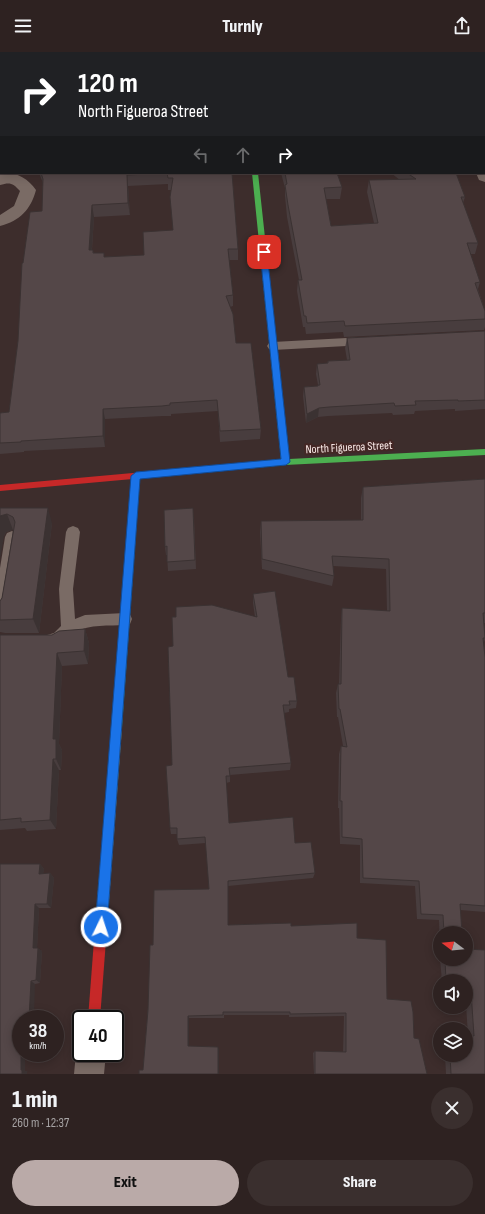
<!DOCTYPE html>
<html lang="en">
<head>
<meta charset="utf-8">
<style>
	body { margin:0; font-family:"Sofia Sans Condensed",sans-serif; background:#3a2f2e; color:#f1f3f6; height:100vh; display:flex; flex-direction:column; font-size:15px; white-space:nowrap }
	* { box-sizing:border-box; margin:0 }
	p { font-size:13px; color:#a7a4a5 }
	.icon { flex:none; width:22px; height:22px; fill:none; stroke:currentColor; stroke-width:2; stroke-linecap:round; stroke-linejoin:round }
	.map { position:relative; height:1022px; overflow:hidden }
	.details { display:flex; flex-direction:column; background:#2e2221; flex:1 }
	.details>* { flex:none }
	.banner { position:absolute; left:0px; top:0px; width:485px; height:122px; box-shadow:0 2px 10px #0003,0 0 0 1px #493f3f; background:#202124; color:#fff; overflow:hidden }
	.needle { width:26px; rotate:286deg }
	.tools { position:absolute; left:433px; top:874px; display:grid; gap:8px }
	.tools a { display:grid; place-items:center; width:40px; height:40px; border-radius:50%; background:#2e2221; box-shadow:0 2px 10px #0003,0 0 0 1px #493f3f; font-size:20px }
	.speed { position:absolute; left:12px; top:958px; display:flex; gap:8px; font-size:20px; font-weight:700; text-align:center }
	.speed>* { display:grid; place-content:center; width:52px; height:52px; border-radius:50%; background:#2e2221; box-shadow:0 2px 10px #0003,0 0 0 1px #493f3f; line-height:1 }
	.speed small { font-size:10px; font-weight:400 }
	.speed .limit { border:2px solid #111; border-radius:6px; background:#fff; color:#111 }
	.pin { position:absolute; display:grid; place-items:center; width:34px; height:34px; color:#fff; margin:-17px; border-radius:8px; box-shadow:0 2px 6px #0006 }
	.me { position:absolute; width:44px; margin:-22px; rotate:4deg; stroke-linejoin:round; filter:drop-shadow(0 0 3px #0008) }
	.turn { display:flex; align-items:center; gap:14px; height:84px; padding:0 12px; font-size:18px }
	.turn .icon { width:52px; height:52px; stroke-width:2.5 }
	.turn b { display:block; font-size:28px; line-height:34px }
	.lanes { display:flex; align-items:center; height:38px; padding:0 12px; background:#0003; justify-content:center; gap:20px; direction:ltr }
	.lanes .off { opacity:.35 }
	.round { display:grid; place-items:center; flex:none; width:42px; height:42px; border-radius:21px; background:#3a2f2e }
	.summary { display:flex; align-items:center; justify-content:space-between; height:68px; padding:0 12px }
	h1 { font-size:24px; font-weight:800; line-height:30px }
	.primary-button { display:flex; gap:8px; margin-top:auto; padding:8px 12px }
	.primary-button a { flex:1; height:46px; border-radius:24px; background:#baaaa8; color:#111; font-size:16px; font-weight:800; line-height:46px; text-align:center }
	.primary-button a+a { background:#3a2f2e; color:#f1f3f6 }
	header { display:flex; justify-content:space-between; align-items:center; height:52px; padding:0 12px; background:#2e2221; font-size:18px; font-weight:800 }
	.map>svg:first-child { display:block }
</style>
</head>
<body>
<header><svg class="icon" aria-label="menu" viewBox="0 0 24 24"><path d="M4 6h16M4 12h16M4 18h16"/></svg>Turnly<svg class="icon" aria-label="share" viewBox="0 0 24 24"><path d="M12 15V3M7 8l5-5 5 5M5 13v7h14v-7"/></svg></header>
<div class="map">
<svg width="485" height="1022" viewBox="0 0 485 1022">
	<rect width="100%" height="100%" fill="#3d2d2c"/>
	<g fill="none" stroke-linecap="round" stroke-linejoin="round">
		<g fill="#7a6b65" fill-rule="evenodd">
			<path d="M365,285L369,286L371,289L369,292L365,293L273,298L269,297L267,294L269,291L273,290Z"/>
			<path d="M73,474L78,476L80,480L73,537L75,567L85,563L125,561L130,562L132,567L130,572L125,573C109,574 90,572 75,580C63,586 65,599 47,593L45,588L47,583L54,581L61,574L59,537L66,480L68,476Z"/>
			<path d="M12,479L17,481L19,485L7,559L5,563L0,565V516L5,485L7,481Z"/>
		</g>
		<g fill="#7a6b65" fill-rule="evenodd">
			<rect x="23" y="0" width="14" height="1"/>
			<path d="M46,0H69L70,1H47Z"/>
			<rect x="484" y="40" width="1" height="8"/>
			<path d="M484,116L485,117V130L479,128L476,121H484Z"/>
			<path d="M5,121C19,121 28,127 36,138C31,157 20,169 0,174V163L14,154L20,139C13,131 10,130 0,133V123Z"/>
			<path d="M80,990L81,1001H106L104,1022H74L76,1001Z"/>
		</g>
		<g fill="#4caf50" fill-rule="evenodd">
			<path d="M252,121H258L289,407L485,397V403L285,413L199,421L196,420L195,418L196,416L199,415L281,407Z"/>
			<path d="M136,421L140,424L122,675L121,678L117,680L113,678L112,675L132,424Z"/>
		</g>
		<path fill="#ffc107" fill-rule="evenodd" d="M117,670L121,672L122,675L108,862L106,866L102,868L98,866L96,862L112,675L113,672Z"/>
		<g fill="#c62828" fill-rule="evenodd">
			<path d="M199,415L203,418L199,421L0,439V433Z"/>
			<path d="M102,856L106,858L108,862L100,967H88L96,862L98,858Z"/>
		</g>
	</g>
	<g fill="#483d3e" fill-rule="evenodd">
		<path d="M57,0H485V26L484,22V1H167Z"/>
		<path d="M39,121H235V122L232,123L238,197V208H229L233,243V254L230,255L236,291L261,377L260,387L220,390L218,359L171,362V364H163L105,367V395L24,399V400L0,402V361L9,360L18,289L23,211L42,159L43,131ZM168,132V138H171L173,178L144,203L104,205V201H94L92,198L94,165L130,163L128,134Z"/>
		<path d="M281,121H337L342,135L340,147H326L331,174L374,171L367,140L369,128H400L391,121H456L465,145L463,151L478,191L475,202H470L480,230L478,237L485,259V275L484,278L344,285L343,280L306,282L305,275H303L297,239L298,228H299L287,165L285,144V136Z"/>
		<path d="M485,279V357L455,359V357L415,359L414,362L393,363L392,361L328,364L318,365L306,371L303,344L304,335L317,334L318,333L316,322L317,312L327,311L328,309L347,308L345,296L347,286Z"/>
		<path d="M485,427V571H484L485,587L484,590L485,605V860L460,858L462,881H440V898L439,868L417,867L415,834L360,831V793L340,792L339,756H338L339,702L341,694H343L338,665H337L336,641L338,632H339L341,566L342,556L387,559L386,517L333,514L334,524L332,534L262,517L260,480L261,469L361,468V446L363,435Z"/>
		<path d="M0,456L52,471L39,581H5L0,580V549L2,546L13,478L6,480L4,484Z"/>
		<path d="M194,465L196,517L168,519L167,503H166L165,495Z"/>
		<path d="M253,542L288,625L297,649L296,656L289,657V660L284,661L291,711L290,718L230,723V730L226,731L229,771L295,791L315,821L313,826L228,834V873L291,874L357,886L387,947L414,986L427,1022H314L313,1001L315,999L343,1000L344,964L289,965V963H224V966H189V994L218,995L219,1022H139L143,1018L153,893L209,837L206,791L179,793L177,787V782H171L170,776L172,713L173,594L176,565H255L253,551Z"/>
		<path d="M85,577L89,591L88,612L62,614L59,692L62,698L61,718H59L56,777L27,779L25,776L0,778V583H52Z"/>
		<path d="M40,812L44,817L43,821H50L54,826L51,856H39L37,896L42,899L40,931L35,932L21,967V1001H25V1019H27V1022H0Z"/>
		<path d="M440,907H466L485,1022H446L445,1003H466L468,984L466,952V929H442Z"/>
	</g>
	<g fill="#3b3232">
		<path d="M127,123L128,134L130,163L128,151Z"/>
		<path d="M92,153L94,165L91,209L89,198Z"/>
		<path d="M319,356L318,365L306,371L307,362Z"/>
		<path d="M103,357L105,367V395L103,384Z"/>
		<path d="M48,456L52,471L39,581L33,567Z"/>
		<path d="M7,462L13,478L6,480L4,484L0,507V464Z"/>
		<path d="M85,577L89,591L88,612L84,599Z"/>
		<path d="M57,601L62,614L59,692L62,698L61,718L56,707L53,687Z"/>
		<path d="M53,707L59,718L56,777L50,768Z"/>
		<path d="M40,812L44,817L43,826L39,822Z"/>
		<path d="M50,821L54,826L51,856L47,852Z"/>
		<path d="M35,852L39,856L37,900L33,896Z"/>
		<path d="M38,896L42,899L40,931L36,928Z"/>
		<path d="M31,929L35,932L34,967H29Z"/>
		<path d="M188,964L189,966V995L188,994Z"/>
		<path d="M218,995L219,997V1022H218Z"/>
		<path d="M21,1001H25V1019H27V1022H22L21,1018Z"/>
	</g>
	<g fill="#544748" stroke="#3b3232">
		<path d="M57,0H109V1H56Z"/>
		<path d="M168,0H212V1H167Z"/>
		<path d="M266,0H428L429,1H266Z"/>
		<path d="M475,0H485V5H484V1H475Z"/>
		<path d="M41,121H166L127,123L128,151L92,153L89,198H93V201H104V205L144,203L143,180L173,178L170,145L173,126H168L167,121H232L238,197H228L233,243L226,244L233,262L236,291H251L261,377L220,379L217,348L170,351V353L162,354L103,357V384L21,389V390L0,391V361L9,360L18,289L22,211H23L30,160L42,159L43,127Z"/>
		<path d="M285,121H337L342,135L324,136L331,174L378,171L369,128L416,127L407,121H456L465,145H461L478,191H467L480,230L475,231L485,259V267L345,274L344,269L307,271L306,264H304L298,228H302L288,153L285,133L287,132Z"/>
		<path d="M485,279V348L458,349V348L415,349L416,353L395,354L394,351L329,355L319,356L307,362L304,335L318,334V333H320L317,312L328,311V309L350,308L347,286Z"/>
		<path d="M485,427V561H483L485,586H483L485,605V854L460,852L462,881H444L443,863L421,862L419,829L363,826L362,787L342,785V749H340L341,694L347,695L340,657H339L338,632H341L342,556L390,559L389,507L332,504L334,524L262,507L261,469L363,468V435Z"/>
		<path d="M0,456H48L33,567L0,568V549L2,546L15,470L13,465L7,462L0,464V465Z"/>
		<path d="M193,456L195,508L167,510V494L165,495L164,458Z"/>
		<path d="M275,539L288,625H294L297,649H289L290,653H283L291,711L229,716L230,724H226L229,771L293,765L295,791L311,790L315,821L228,829V873L291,871V874L357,871V886L386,888L387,947L411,949L413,960L414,986L419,987L427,1022H315V999L346,1000V961L290,962V960H223V963L188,964V994L218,995V1022H139V1018H143L148,958L150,893H153L154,838L209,837L205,785L177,787V776H170L166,714L172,713L168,595L173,594L172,565H176V555L212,553L257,565L253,542Z"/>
		<path d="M85,577L84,599L57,601L53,687H56V707H53L50,768L21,770V766L0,768V583H52L59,579Z"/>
		<path d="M0,812H40L39,822L50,821L47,852H35L33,896H38L36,928L31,929L29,967H21V1018H22V1022H0Z"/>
		<path d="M466,897L485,898V1022H451L450,1003H466V983L474,984L471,939H466V929H446L445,907H466Z"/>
	</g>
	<path fill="#1a73e8" stroke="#114b97" d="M264,197L267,200L290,410L286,413L140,427L107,875L105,879L101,880L97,879L95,875L131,424L136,420L281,407L260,200Z"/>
	<g text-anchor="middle" stroke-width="4" stroke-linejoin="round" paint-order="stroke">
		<g font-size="12" fill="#fdedeb" stroke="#442725">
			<text transform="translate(349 395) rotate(-3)" y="4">North Figueroa Street</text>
		</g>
	</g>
</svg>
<div class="tools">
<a><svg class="needle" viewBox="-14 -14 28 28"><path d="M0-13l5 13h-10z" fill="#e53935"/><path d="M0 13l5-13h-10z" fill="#a7a4a5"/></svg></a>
<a><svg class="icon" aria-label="sound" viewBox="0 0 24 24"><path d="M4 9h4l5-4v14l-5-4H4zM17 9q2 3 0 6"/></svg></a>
<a><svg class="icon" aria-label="layers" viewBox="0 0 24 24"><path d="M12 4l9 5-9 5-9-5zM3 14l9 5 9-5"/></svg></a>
</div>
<div class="speed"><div>38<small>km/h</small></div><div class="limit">40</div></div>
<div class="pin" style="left:264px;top:200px;background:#d93025"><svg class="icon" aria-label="arrive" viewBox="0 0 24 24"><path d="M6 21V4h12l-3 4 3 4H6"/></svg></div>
<svg class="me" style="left:101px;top:875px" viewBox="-20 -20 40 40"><circle r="17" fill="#1a73e8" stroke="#fff" stroke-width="3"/><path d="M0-11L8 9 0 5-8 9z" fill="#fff"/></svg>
<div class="banner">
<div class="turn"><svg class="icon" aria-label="right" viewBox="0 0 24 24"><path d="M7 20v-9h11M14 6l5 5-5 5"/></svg><div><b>120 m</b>North Figueroa Street</div></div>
<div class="lanes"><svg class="icon off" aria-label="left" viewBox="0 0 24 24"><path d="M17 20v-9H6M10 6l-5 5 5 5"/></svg><svg class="icon off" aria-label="ahead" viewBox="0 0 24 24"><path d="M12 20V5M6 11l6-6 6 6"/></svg><svg class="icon" aria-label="right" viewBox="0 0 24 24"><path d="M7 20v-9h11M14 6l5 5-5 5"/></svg></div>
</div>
</div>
<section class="details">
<div class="summary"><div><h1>1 min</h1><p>260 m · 12:37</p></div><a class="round"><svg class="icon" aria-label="close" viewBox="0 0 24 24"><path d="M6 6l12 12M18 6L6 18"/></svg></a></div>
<div class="primary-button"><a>Exit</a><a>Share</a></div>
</section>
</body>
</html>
